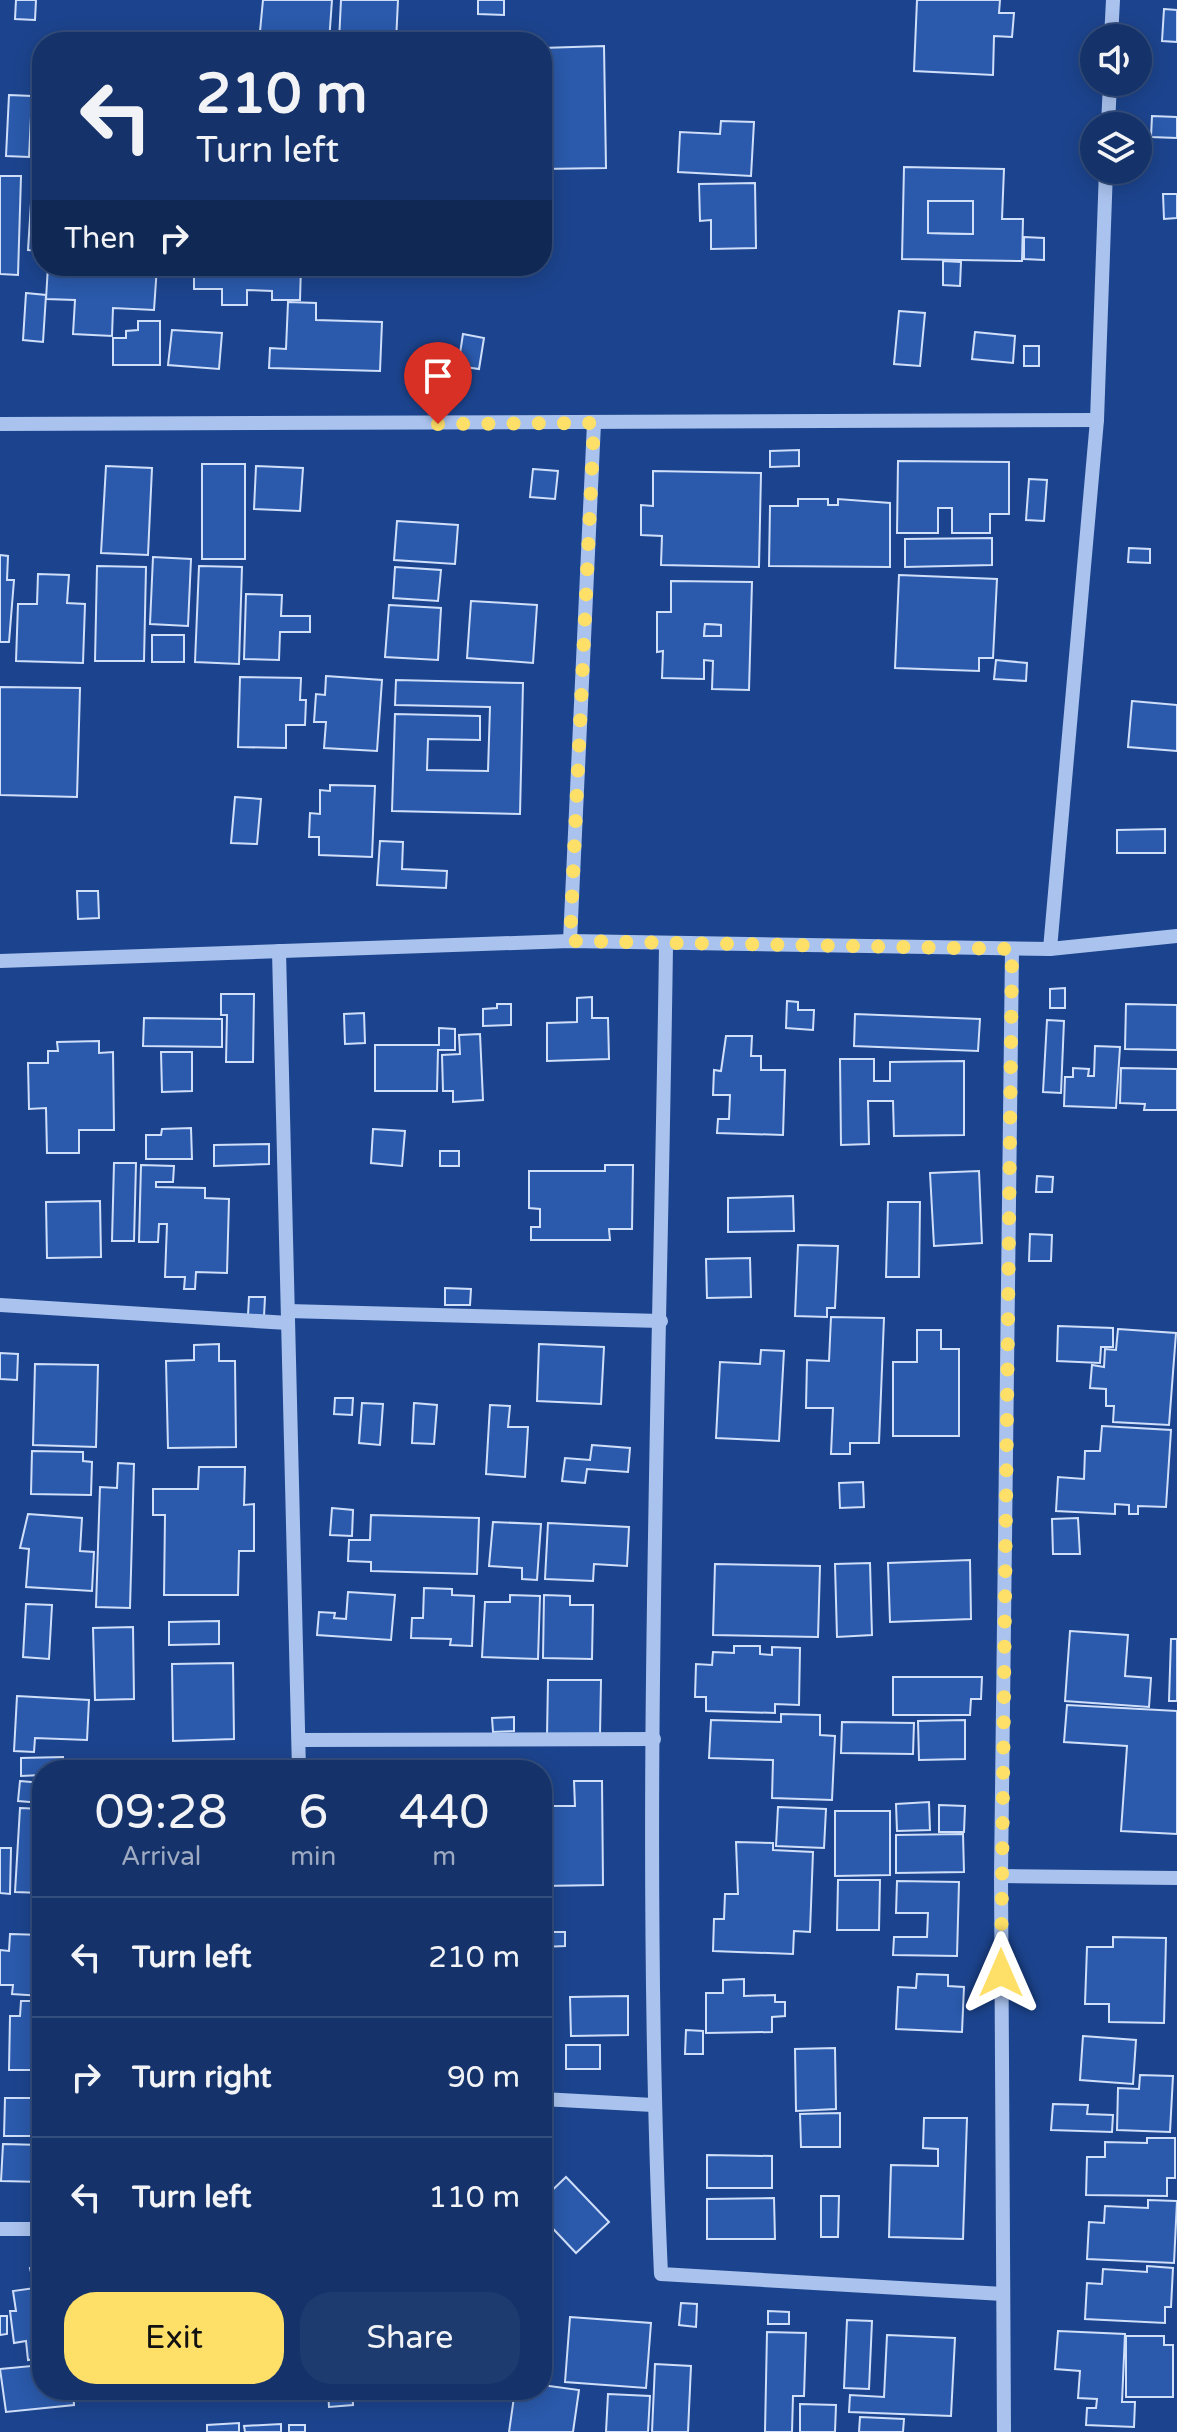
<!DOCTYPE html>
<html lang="en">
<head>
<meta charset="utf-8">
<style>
	body { margin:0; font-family:"Varela Round",sans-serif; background:#1e3b70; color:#f1f3f6; height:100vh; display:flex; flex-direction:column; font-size:30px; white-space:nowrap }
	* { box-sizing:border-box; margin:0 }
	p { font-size:26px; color:#9daac1 }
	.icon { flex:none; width:44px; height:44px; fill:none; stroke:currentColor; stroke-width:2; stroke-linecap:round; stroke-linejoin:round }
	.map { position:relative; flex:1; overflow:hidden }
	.side { position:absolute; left:32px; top:1760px; width:520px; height:640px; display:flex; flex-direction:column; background:#15336a; border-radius:32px; box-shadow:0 4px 20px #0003,0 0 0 2px #344e7e }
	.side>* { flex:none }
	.banner { position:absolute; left:32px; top:32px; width:520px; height:244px; border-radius:32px; box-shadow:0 4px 20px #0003,0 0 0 2px #344e7e; background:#15336a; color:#f1f3f6; overflow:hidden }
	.tools { position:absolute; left:1080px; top:24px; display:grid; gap:16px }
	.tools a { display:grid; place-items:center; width:72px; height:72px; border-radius:50%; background:#15336a; box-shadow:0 4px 20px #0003,0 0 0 2px #344e7e; font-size:40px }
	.pin { position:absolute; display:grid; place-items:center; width:68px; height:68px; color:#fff; margin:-82px -34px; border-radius:50% 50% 50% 0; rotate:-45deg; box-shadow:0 0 8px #0007 }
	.pin .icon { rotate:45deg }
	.me { position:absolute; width:88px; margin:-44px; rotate:0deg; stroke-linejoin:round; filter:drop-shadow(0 0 6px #0008) }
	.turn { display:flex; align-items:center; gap:28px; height:168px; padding:0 32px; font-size:36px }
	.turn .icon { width:104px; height:104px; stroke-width:2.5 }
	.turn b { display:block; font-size:56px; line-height:68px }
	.then { display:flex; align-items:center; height:76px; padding:0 32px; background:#0003; gap:16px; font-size:30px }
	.eta { display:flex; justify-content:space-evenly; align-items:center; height:136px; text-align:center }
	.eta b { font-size:48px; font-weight:600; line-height:56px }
	.primary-button { display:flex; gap:16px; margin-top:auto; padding:16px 32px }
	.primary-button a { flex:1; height:92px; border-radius:32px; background:#fedf67; color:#111; font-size:32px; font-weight:600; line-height:92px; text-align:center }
	.primary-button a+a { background:#1e3b70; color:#f1f3f6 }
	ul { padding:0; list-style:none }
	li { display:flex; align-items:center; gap:24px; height:120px; padding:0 32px; border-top:2px solid #344e7e }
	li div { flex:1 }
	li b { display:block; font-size:30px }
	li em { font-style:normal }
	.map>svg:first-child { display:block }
</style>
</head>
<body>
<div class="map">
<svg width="1177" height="2432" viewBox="0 0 1177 2432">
	<rect width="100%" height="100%" fill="#1c448e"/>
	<g fill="#2b5aac" stroke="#cfdffa" stroke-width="2" fill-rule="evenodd">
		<path d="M16,0H36L35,20L15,19Z"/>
		<path d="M263,0H332L329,42H259Z"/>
		<path d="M341,0H398L396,42L339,41Z"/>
		<path d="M478,0H504V15L478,14Z"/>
		<path d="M917,0H1000L999,13H1014L1012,37L994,36L993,75L914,71Z"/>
		<path d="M1164,9L1177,10V42L1162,41Z"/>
		<path d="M604,46L606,168L542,169V48Z"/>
		<path d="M9,95L32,96L29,157L6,156Z"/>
		<path d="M1152,116L1177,117V138L1151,137Z"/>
		<path d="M721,121L754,122L751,176L678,172L680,132L720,134Z"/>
		<path d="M904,167L1004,169L1002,219H1023L1022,261L902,259ZM928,201H973V234L928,233Z"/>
		<path d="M0,176H21L18,275L0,274Z"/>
		<path d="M755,183L756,248L711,249V220L700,221L699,184Z"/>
		<path d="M1163,194H1177V218L1164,219Z"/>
		<path d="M928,201H973V234L928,233Z"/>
		<path d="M31,203L42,204V251L28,250Z"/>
		<path d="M1024,237L1044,238V260L1024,259Z"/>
		<path d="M943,261L961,262L960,286L943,285Z"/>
		<path d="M48,266H157L154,310L113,308L112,336L73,334L75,300L46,299Z"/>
		<path d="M194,266H301L300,300H272V291L247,290V305H222V289H194Z"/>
		<path d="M26,293L46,295L43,342L23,340Z"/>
		<path d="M288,302L316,303V320L382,322L380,371L269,368L270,348L286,349Z"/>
		<path d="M899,311L925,313L920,366L894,364Z"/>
		<path d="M138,321H160V365H113V338H126V331L138,330Z"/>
		<path d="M172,330L222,333L219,369L168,365Z"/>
		<path d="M975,332L1015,336L1013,363L972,359Z"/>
		<path d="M463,334L484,338L479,369L458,366Z"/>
		<rect x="1024" y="346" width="15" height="20"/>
		<path d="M799,450V466L770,467V451Z"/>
		<path d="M898,461L1009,462V514H990V533H952V508H938V533H897Z"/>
		<rect x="202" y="464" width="43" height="95"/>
		<path d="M106,466L152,468L148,555L101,553Z"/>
		<path d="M256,466L303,468L300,511L254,509Z"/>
		<path d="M533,469L558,471L555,499L530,497Z"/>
		<path d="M653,471L761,473L759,567L661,565L662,536L641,535V505L653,506Z"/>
		<path d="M1029,479L1047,480L1044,521L1026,520Z"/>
		<path d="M798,499H828V505H838V499L890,503V567L769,566L770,506H798Z"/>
		<path d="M397,521L458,525L455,564L394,560Z"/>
		<path d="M992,538V565L905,567V539Z"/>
		<path d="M1129,548L1150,549V563L1128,562Z"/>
		<path d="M0,555L8,556L7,580H14L9,642H0Z"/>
		<path d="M153,557L191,559L188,626L150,624Z"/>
		<path d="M97,566L146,567L144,661H95Z"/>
		<path d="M199,566L242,567L239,664L195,662Z"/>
		<path d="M395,567L441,570L438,601L393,598Z"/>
		<path d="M38,574L69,575L67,603L85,604L83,663L16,661L18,604H37Z"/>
		<path d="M899,575L997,579L993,658H979V671L895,668Z"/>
		<path d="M671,581L752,582L749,690L712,689L713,661L704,660V679L662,678L663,651L657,652V612H671ZM705,624L721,625V636H704Z"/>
		<path d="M246,594L282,595L281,616H310V632H280L279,660L244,659Z"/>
		<path d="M471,601L537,605L533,663L467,658Z"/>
		<path d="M389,605L441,608L438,660L385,657Z"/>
		<path d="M705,624L721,625V636H704Z"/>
		<rect x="152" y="635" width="32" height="27"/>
		<path d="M996,660L1027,663L1026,681L994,679Z"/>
		<path d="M326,676L382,680L377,751L324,748L326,722H314L316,694L325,695Z"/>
		<path d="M240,677L301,678L300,700H306L305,725H286V748L238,747Z"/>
		<path d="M396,680L523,683L520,814L392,811L395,714L480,716V740L428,739L427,770L488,771L490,707L395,705Z"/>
		<path d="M0,687L80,688L77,797L0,795Z"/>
		<path d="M1132,701L1177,705V751L1128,747Z"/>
		<path d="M330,785L375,786L372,857L319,855V837H309L310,813L320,814V790L330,791Z"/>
		<path d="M235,797L261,799L257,844L231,843Z"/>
		<path d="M1165,829V853H1117V830Z"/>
		<path d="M380,841L403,842L402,869L447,871L446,888L377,885Z"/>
		<path d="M77,891H98L99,918L78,919Z"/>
		<path d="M1065,988V1008H1050V989Z"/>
		<path d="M221,994H254L253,1062H226L227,1015H221Z"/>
		<path d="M592,997V1018H608L609,1059L547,1061V1023L577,1022V998Z"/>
		<path d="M787,1001L798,1002V1010H814L813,1030L786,1028Z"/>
		<path d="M497,1004H511V1025L483,1026V1009L497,1008Z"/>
		<path d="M1126,1004L1177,1005V1050L1125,1049Z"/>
		<path d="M364,1013L365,1043L345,1044L344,1014Z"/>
		<path d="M855,1014L980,1019L978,1051L854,1046Z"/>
		<path d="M144,1018L222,1019V1047L143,1046Z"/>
		<path d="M1047,1020L1064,1021L1061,1093L1043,1092Z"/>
		<path d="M439,1028L455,1029V1050H438L437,1091H375V1045H439Z"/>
		<path d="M480,1034L483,1100L453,1102V1091H443L442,1055L460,1054L459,1035Z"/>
		<path d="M726,1036H752L751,1056H761V1070H785L783,1135L717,1133L718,1119H729L730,1095H713L714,1070L721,1071Z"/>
		<path d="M99,1041V1053L113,1052L114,1130H79V1153H47L46,1108L29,1109L28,1063H48V1051H58L57,1042Z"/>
		<path d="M1095,1046L1120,1047L1116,1108L1064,1106L1065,1077H1073V1068L1089,1069L1088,1076H1094Z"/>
		<path d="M161,1052H192V1091L162,1092Z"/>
		<path d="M840,1059H874V1081H890V1062L964,1061V1135L894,1136L893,1101H868L869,1144L841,1145Z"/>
		<path d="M1121,1068L1177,1069V1110H1144L1145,1104L1120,1103Z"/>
		<path d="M191,1128L192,1159H146V1135H161L162,1129Z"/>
		<path d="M373,1129L405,1131L402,1166L371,1163Z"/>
		<path d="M269,1144V1164L214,1166V1145Z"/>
		<rect x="440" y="1151" width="19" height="15"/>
		<path d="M114,1163H136L134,1241H112Z"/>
		<path d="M141,1165L174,1166L173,1182H156V1187L205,1188V1198L229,1199L227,1273L196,1272L195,1289H184L185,1277H165L167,1224H159L158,1242H139Z"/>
		<path d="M605,1165H633L632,1229H609L610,1240H531V1227H540V1209L529,1208V1171H605Z"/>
		<path d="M979,1171L982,1243L934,1246L930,1173Z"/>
		<path d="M1037,1176L1053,1177L1052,1192H1036Z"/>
		<path d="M793,1196L794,1231L728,1232V1198Z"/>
		<path d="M100,1201L101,1257L47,1258L46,1202Z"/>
		<path d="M888,1202H920L919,1277H886Z"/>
		<path d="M1030,1234L1052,1235L1051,1261H1029Z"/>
		<path d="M798,1245L838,1246L835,1308H827V1317L795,1316Z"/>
		<path d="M750,1258L751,1297L707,1298L706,1259Z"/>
		<path d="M445,1288L471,1289L470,1305H445Z"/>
		<path d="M249,1297H265L264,1316L248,1315Z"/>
		<path d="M831,1317L884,1318L879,1443H850V1454H831L833,1408H806L807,1360L829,1361Z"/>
		<path d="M1058,1326L1113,1328V1347H1101L1100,1363L1057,1361Z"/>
		<path d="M1118,1329L1176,1333L1169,1425L1113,1422L1114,1406H1106V1389L1090,1388L1092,1365L1104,1367L1105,1349L1116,1350Z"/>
		<path d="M917,1330H941V1349H959V1436H893V1362H917Z"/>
		<path d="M219,1344V1361H235L236,1447L168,1448L166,1361L194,1360V1345Z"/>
		<path d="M539,1344L604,1347L601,1404L537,1401Z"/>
		<path d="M761,1350L784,1351L779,1441L716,1438L720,1362L760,1364Z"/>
		<path d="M0,1353L18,1354L17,1380L0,1379Z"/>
		<path d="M35,1364L98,1365L96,1447L33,1445Z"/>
		<path d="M335,1398H353L352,1415L334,1414Z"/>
		<path d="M362,1403L383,1404L380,1445L359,1443Z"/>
		<path d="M414,1403L437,1405L434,1444L412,1443Z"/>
		<path d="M490,1405L510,1406L508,1427H528L525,1477L486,1474Z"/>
		<path d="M1102,1426L1171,1430L1166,1507L1138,1506V1514H1129V1505L1115,1504V1514L1056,1511L1058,1477L1084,1479L1085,1451H1100Z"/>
		<path d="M592,1445L630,1448L628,1472L587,1469L585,1483L562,1481L565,1458L590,1460Z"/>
		<path d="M32,1451L83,1452V1461L92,1462L91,1495L31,1494Z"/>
		<path d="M118,1463L134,1464L130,1608L96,1607L100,1487L117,1488Z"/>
		<path d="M199,1467H245L244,1505L254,1504V1551H239L238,1595H164L165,1515H153V1489H198Z"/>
		<path d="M863,1482L864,1507L840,1508L839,1483Z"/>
		<path d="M332,1508L353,1510L352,1536L330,1535Z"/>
		<path d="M28,1514L82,1518L80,1551L94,1552L92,1591L26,1587L29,1549L20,1548Z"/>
		<path d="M371,1515L479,1518L477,1574L371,1571V1562L348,1561L349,1540H370Z"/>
		<path d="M1078,1518L1080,1554H1053L1052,1519Z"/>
		<path d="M493,1522L541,1524L537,1580L522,1579V1568L489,1566Z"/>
		<path d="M548,1523L629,1527L627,1566L594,1564L593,1581L545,1579Z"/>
		<path d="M970,1560L971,1619L890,1622L888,1563Z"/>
		<path d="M870,1563L872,1635L837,1637L835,1564Z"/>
		<path d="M715,1564L820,1566L818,1637L713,1635Z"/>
		<path d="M424,1588L452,1589V1595L474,1596L472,1646L450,1645L451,1639L411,1638L412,1618H423Z"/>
		<path d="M348,1592L395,1595L391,1640L317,1635L319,1612L335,1613L334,1618L346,1619Z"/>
		<path d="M510,1595L540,1596L538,1659L482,1657L485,1602H510Z"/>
		<path d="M544,1595L570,1596V1605H593L592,1659L543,1658Z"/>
		<path d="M26,1604L52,1605L49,1659L23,1657Z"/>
		<path d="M219,1621V1644L169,1645V1622Z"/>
		<path d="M133,1627L134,1699L95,1700L93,1628Z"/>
		<path d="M1070,1631L1128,1635L1125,1676L1151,1678L1149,1707L1065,1701Z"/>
		<path d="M1171,1639H1177V1701H1169Z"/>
		<path d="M734,1646H760V1654L772,1655V1647L800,1648L799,1705L775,1704V1713L706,1711V1697H695L696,1664L712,1665L713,1652L734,1653Z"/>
		<path d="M233,1663L234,1739L173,1741L172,1664Z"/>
		<path d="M893,1677H982L981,1699H971L970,1715H893Z"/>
		<path d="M548,1680H601L600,1735L547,1736Z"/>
		<path d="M17,1696L89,1700L87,1740L35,1738L34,1752L14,1751Z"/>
		<path d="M1067,1705L1177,1711V1834L1121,1831L1127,1746L1064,1742Z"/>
		<path d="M781,1714L820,1715V1735L835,1736L832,1800L772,1798L773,1760L709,1758L711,1720L781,1722Z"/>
		<path d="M514,1717V1731L493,1732L492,1718Z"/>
		<path d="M965,1720V1759L919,1760L918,1721Z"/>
		<path d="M842,1722L914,1723L913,1754L841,1753Z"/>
		<path d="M63,1757L64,1770H42V1775L21,1776V1758Z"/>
		<path d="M397,1760V1770H364V1761Z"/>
		<path d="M20,1781L42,1783V1803L18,1801Z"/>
		<path d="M574,1781H602L603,1885L542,1886V1806H575Z"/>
		<path d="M929,1802L930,1830L897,1831L896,1804Z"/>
		<path d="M939,1805L965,1806L964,1832H939Z"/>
		<path d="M778,1807L826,1809L824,1848L776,1846Z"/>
		<path d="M20,1808L42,1809V1893L15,1892Z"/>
		<path d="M835,1811H890V1875L835,1876Z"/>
		<path d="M963,1834L964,1872L896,1873V1835Z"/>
		<path d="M736,1842L773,1843V1850L813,1852L810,1932L794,1931L793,1954L713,1951L714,1919H724L725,1894H738Z"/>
		<path d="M0,1848H11L10,1894L0,1893Z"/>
		<path d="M838,1880H880L879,1930H837Z"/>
		<path d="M897,1881L959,1882L957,1956L893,1955L894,1937H927L928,1913H896Z"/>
		<path d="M542,1932H565V1946L542,1947Z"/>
		<path d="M10,1934L42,1935V1996L12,1994L13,1985H0V1950L9,1951Z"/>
		<path d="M1113,1937L1166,1938L1164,2023L1109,2022V2004H1085L1087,1947H1113Z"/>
		<path d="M917,1974L948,1975V1986L964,1987L962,2032L896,2029L898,1987L916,1988Z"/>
		<path d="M744,1979V1996L775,1995V2002H785V2016L772,2017V2032L706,2033V1993H723V1980Z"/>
		<path d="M628,1996V2035L571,2036L570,1997Z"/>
		<path d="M21,2001H42V2040L35,2039V2070H9L10,2016H20Z"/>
		<path d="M686,2030L703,2031V2054H685Z"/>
		<path d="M1083,2036L1136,2040L1133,2084L1080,2080Z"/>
		<rect x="566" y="2045" width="34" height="24"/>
		<path d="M835,2048L836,2109L796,2111L795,2049Z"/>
		<path d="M1140,2075L1173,2076L1170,2132L1117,2130L1118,2088L1139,2089Z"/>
		<path d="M5,2098H42V2136H4Z"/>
		<path d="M1053,2104L1088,2105L1087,2114L1113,2115L1112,2132L1051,2130Z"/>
		<path d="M840,2113V2147H801L800,2114Z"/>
		<path d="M924,2118H967L963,2239L889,2237L891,2165L938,2166V2149L923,2148Z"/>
		<path d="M1147,2138H1175V2178H1167V2196L1086,2195L1087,2157H1105V2142L1147,2143Z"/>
		<path d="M3,2144L42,2145V2182L1,2181Z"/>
		<path d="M707,2155L772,2156V2188H707Z"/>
		<path d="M566,2177L609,2222L576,2253L542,2217V2200Z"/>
		<path d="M821,2196H839L838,2237H821Z"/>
		<path d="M774,2198L775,2239H707V2199Z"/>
		<path d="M1148,2200L1177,2201L1174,2263L1087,2259L1089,2222L1104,2223L1105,2206L1148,2208Z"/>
		<path d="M42,2266V2283L34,2285L30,2268Z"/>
		<path d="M1147,2266L1173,2268L1171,2307H1165V2323L1085,2319L1087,2283L1102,2284L1103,2269L1147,2272Z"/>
		<path d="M42,2287V2358L28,2360L26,2341L14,2343L10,2311H16L13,2291Z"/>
		<path d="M681,2303L697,2304L696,2327L679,2325Z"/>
		<path d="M768,2311L789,2312V2324H768Z"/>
		<path d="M0,2316H7V2334L0,2335Z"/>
		<path d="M570,2317L651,2323L646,2388L565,2382Z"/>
		<path d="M847,2320L872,2321L869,2389L844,2388Z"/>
		<path d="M1058,2331L1125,2334L1122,2402H1135L1134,2427L1086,2425L1087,2408H1096L1097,2399L1078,2398L1080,2371L1055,2369Z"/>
		<path d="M767,2332L806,2333L804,2396H793L792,2432H765Z"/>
		<path d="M887,2335L955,2338L951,2416L849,2412L850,2395L884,2397Z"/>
		<path d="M1126,2336H1164V2345H1173V2397H1126Z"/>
		<path d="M655,2364L691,2366L688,2432H652Z"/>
		<path d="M42,2365V2390H73L74,2405L6,2412L0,2369Z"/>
		<path d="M542,2385L579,2390L573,2432H509L515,2390H542Z"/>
		<path d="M328,2390H352L353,2405L329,2407Z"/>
		<path d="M608,2394L650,2396L648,2432H606Z"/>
		<path d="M800,2404L836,2405L835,2432H800Z"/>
		<path d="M860,2417L904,2419L903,2432H859Z"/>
		<path d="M239,2423V2432H207V2425Z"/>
		<path d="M281,2424V2432H245L244,2426Z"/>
		<rect x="289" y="2425" width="16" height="7"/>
	</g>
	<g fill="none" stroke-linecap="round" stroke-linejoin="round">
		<g stroke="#aac3ee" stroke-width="14">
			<path d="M1111,38L1113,0"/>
			<path d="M1108,126L1110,82"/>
			<path d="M0,424L1097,420"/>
			<path d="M570,941L594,423"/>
			<path d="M666,946C660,1387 641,1833 661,2274L1003,2294"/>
			<path d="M1050,949L1097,420L1106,170"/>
			<path d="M279,951L299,1770"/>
			<path d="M0,961L570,941L1050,949L1177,936"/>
			<path d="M0,1305L288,1323"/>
			<path d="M288,1311L661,1321"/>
			<path d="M299,1740L654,1739"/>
			<path d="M1001,1876L1177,1878"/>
			<path d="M542,2099L653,2105"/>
			<path d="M0,2229H42"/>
			<path d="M1004,2432L1001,1876L1012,949"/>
		</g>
	</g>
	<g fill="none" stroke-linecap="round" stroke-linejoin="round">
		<path stroke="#fedf67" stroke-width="14" stroke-dasharray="0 25.2" d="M438,424L594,423L570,941L1012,949L1001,1973"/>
	</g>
</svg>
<div class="tools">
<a><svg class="icon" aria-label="sound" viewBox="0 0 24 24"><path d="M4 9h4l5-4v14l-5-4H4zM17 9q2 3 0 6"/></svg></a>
<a><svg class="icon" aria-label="layers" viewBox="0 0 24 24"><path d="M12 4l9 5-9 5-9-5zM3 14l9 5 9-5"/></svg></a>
</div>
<div class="pin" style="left:438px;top:424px;background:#d93025"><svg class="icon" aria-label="arrive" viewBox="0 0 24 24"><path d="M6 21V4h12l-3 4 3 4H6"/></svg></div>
<svg class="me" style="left:1001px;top:1973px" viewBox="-20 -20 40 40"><path d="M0-17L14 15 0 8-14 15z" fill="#fedf67" stroke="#fff" stroke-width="4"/></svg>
<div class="banner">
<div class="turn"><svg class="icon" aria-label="left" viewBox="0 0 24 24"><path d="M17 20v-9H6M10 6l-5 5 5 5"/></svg><div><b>210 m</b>Turn left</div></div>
<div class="then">Then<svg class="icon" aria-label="right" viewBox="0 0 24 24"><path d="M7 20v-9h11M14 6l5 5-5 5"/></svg></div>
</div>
<section class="side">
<div class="eta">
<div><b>09:28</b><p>Arrival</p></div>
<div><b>6</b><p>min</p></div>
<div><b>440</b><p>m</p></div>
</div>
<ul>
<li><svg class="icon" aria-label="left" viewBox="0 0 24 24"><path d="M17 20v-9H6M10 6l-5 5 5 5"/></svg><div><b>Turn left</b></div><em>210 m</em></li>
<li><svg class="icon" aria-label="right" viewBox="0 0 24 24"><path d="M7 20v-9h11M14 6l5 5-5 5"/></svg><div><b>Turn right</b></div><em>90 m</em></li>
<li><svg class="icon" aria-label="left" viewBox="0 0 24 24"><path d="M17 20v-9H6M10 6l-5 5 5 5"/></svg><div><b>Turn left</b></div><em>110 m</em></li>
</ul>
<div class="primary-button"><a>Exit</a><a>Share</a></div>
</section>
</div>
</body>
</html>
